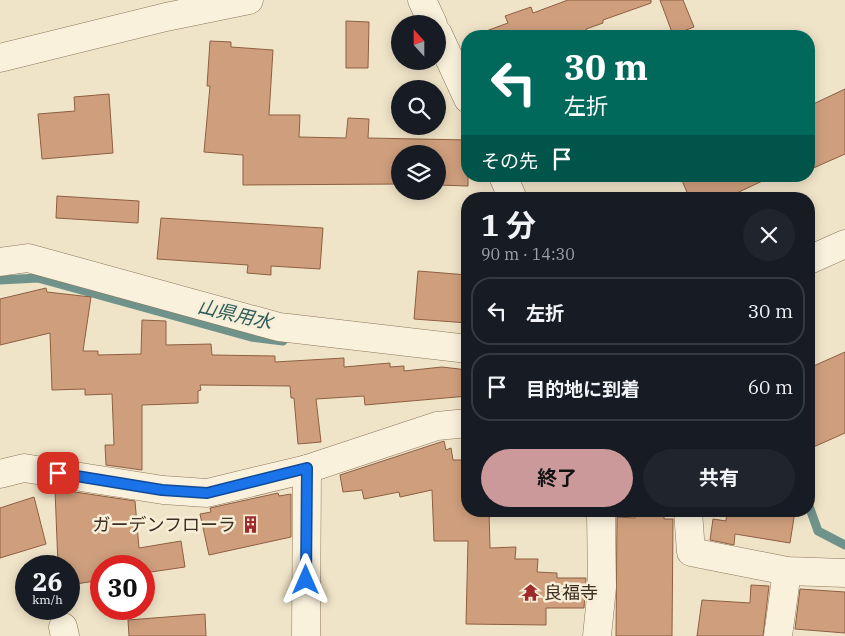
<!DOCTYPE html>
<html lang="ja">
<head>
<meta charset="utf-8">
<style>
	body { margin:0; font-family:"IBM Plex Serif","Noto Sans JP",serif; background:#20242c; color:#f1f3f6; height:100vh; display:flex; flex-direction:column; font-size:19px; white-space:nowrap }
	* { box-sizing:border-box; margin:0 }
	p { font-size:16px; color:#9ea1a6 }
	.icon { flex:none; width:28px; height:28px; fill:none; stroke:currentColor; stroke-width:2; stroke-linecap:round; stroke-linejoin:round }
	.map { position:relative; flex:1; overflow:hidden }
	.drawer { position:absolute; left:461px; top:192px; width:354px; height:325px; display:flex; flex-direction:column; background:#171b24; border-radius:20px; box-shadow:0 2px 12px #0003 }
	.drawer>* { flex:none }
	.top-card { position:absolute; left:461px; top:30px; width:354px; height:152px; border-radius:20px; box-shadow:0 2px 12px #0003; background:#00695c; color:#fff; overflow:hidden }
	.needle { width:32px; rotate:339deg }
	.tools { position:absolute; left:391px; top:15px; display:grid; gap:10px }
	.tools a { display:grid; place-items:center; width:55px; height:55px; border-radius:50%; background:#171b24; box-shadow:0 2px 12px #0003; font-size:25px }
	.speed { position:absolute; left:15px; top:555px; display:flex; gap:10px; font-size:25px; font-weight:700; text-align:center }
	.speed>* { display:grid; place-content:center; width:65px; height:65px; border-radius:50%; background:#171b24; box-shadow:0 2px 12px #0003; line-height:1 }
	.speed small { font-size:12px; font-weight:400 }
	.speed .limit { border:8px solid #d22; background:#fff; color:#111 }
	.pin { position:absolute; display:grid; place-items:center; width:42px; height:42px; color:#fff; margin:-21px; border-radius:10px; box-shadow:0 2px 8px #0006 }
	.me { position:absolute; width:55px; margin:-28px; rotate:0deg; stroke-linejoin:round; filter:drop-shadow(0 0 4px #0008) }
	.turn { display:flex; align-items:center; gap:18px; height:105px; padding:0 20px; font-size:22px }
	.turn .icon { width:65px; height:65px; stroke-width:2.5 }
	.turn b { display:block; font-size:35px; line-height:42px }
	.then { display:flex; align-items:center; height:48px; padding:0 20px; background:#0003; gap:10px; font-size:19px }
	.round { display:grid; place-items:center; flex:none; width:52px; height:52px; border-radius:26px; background:#20242c }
	.overview { display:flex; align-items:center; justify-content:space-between; height:85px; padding:0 20px }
	h1 { font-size:30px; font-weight:700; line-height:38px }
	.action { display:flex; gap:10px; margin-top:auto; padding:10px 20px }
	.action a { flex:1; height:58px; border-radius:30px; background:#cc999b; color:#111; font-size:20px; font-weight:700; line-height:58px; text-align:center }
	.action a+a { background:#20242c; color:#f1f3f6 }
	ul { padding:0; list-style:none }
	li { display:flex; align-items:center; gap:15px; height:68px; margin:0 10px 8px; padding:0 10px; border:2px solid #363941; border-radius:20px }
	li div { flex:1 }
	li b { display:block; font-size:19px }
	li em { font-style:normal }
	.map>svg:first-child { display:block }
</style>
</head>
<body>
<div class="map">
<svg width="845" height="636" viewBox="0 0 845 636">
	<rect width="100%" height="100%" fill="#f0e4c8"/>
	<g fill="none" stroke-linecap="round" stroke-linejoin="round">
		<g stroke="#6f938a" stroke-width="9">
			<path d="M0,280L38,278L251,337L283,341"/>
			<path d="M809,506L818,531L845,545"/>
		</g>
	</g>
	<g fill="#cf9f7d" stroke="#8d5f41">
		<path d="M568,0H651V3L603,20V23L586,29L588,36H479L478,34L508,23L505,16L531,7L533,13Z"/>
		<path d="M660,0H683L694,27L673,35Z"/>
		<path d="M346,21L369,22L368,68H346Z"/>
		<path d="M210,41L231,42V47L273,50L269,115H300L299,137L346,138L348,118L369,119L368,138L468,140V186L438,185V154H400V184L243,185V155L204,152L210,86H207Z"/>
		<path d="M845,89V154L809,170V106Z"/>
		<path d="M109,94L113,153L42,159L38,114L75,111L74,97Z"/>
		<path d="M680,176H773L724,199H690Z"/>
		<path d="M57,196L139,201L138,223L56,218Z"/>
		<path d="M161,218L323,228L320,269L271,266V275L247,273L248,265L157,259Z"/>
		<path d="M418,271L468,275V323L414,319Z"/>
		<path d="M46,288L47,292L91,297L83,351H98V355L141,354L142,320L166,321V345L211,344L212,355L275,356V362L344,358V367L390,363V367L404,366V371L442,367L468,370V396L365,405L364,396L316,399L321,442L298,444L294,398H291L290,386L200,385L201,390L198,391V403L142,405V470L106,465L105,445H114L112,394L85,395V389L52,390L50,333L0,345V299Z"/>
		<path d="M845,352V433L809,449V368Z"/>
		<path d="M444,441L446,450L451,448L453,460H468V511H489L490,548L516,547L515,559H538L537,572L557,573V578H586L584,608H546V625L466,624L468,541H434L432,490L400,497L399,492L364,499L362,490L343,492L340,475Z"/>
		<path d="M55,489L135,501L139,548L181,541L185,567L144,573V566H101V580L70,585L69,566H58Z"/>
		<path d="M278,493L279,496L291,494V537L209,555L200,514L211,512L210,508Z"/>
		<path d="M34,497L46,544L0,558V508Z"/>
		<path d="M727,511H795L790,543L735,534L734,545L710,540L713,519L726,521Z"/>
		<path d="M635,513H664V519H673L672,636H616L617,517L635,518Z"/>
		<path d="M751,585L769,586L763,636H697L702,600L750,603Z"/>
		<path d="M800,589L845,592V633L795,629Z"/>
		<path d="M205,614L206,636H129L128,620Z"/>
	</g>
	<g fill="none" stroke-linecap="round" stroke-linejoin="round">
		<defs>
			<g id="minor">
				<path d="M422,0L433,24"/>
				<path d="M438,34L468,99"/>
				<path d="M0,58L166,17L249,0"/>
				<path d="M503,176L513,199"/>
				<path d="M809,260L845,244"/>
				<path d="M0,262L28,258L279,327L468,349"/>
				<path d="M0,474L24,468L163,490L207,493L307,469L437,426L468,423"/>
				<path d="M688,511L691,552L787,571L845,573"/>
				<path d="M63,627L65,636"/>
				<path d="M306,636L307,469"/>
				<path d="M597,636L602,587L601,511"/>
				<path d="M778,636L787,571"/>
			</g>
		</defs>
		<use href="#minor" stroke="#8d765c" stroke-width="29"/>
		<use href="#minor" stroke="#faf1dc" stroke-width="28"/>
	</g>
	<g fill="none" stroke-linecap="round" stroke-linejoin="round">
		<defs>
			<path id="route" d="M58,473L162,490L207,493L307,468L306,580"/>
		</defs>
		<use href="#route" stroke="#114b97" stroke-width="12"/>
		<use href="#route" stroke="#1a73e8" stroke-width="9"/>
	</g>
	<defs>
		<symbol id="building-bare" viewBox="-9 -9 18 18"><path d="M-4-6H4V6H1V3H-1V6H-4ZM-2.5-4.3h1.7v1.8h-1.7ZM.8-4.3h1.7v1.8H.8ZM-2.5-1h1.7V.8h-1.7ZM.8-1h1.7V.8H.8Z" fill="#9e2a2b" stroke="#f7eed8" stroke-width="2.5" paint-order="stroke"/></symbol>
		<symbol id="temple-bare" viewBox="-9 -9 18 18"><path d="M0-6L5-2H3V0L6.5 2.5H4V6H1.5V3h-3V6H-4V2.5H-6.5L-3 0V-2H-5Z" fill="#9e2a2b" stroke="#f7eed8" stroke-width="2.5" paint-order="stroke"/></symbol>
	</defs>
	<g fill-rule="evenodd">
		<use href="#building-bare" x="238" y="512" width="25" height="25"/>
		<use href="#temple-bare" x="518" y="580" width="25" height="25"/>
	</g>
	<g text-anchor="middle" stroke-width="5" stroke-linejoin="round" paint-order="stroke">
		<g font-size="18" fill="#3d2e20" stroke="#f7eed8" text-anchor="end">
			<text x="236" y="531">ガーデンフローラ</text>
			<text x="544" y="599" text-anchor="start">良福寺</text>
		</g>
		<g font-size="19" font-style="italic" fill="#2f5d5a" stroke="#f7eed8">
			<text transform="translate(235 314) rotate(13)" y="7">山県用水</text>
		</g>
	</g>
</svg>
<div class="tools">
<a><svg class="needle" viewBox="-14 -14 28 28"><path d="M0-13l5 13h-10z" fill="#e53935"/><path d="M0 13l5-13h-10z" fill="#9ea1a6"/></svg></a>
<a><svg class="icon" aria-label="search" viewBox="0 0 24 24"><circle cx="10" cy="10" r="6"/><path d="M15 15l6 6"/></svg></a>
<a><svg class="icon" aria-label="layers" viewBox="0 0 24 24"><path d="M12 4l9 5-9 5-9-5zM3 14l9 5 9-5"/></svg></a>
</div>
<div class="speed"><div>26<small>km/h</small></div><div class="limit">30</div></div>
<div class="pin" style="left:58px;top:473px;background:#d93025"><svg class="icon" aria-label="arrive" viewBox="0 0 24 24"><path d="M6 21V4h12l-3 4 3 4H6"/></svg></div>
<svg class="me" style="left:306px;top:580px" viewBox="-20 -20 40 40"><path d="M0-17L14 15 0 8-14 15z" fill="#1a73e8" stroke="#fff" stroke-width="4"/></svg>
<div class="top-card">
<div class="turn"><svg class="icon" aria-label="left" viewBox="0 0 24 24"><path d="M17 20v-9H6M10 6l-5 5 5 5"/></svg><div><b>30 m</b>左折</div></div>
<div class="then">その先<svg class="icon" aria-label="arrive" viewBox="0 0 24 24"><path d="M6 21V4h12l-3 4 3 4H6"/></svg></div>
</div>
<section class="drawer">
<div class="overview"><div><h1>1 分</h1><p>90 m · 14:30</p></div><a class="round"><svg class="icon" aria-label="close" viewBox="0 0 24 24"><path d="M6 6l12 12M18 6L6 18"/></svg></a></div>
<ul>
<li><svg class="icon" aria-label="left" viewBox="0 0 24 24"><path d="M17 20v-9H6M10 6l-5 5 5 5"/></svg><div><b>左折</b></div><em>30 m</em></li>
<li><svg class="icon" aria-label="arrive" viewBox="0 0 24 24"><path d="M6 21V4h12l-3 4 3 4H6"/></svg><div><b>目的地に到着</b></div><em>60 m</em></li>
</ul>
<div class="action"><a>終了</a><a>共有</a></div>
</section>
</div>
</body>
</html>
